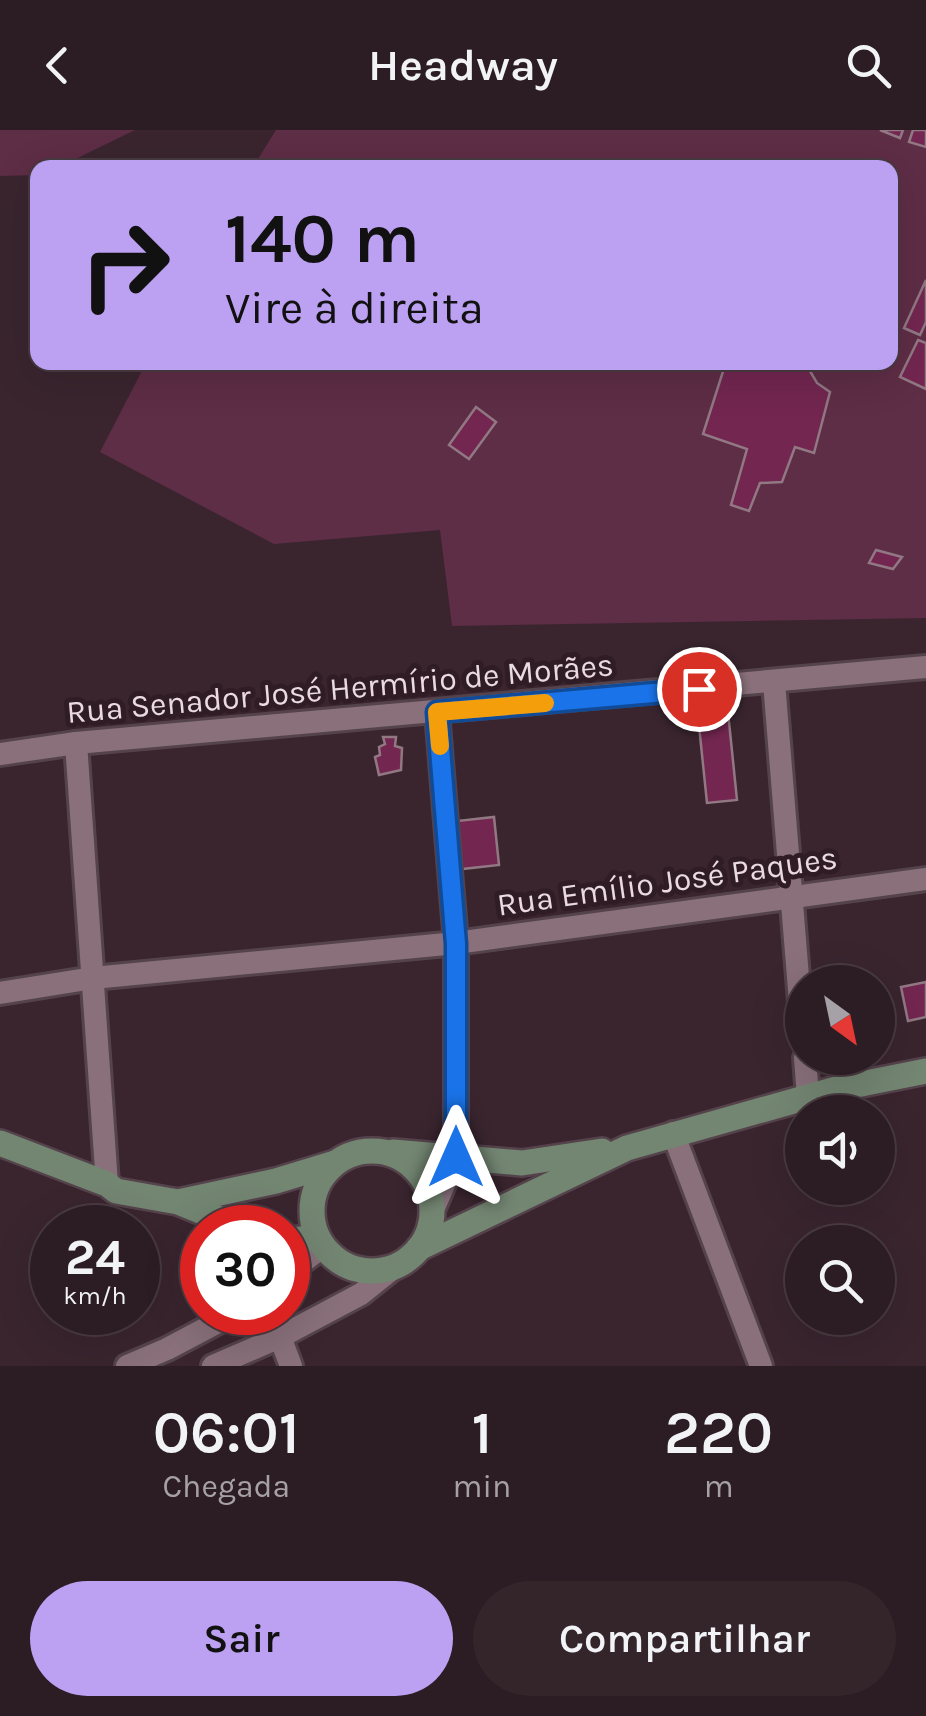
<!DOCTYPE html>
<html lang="pt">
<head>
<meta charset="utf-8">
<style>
	body { margin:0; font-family:Karla,sans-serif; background:#34252b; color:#f1f3f6; height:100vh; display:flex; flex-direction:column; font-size:38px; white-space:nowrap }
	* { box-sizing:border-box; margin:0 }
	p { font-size:32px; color:#a6a1a6 }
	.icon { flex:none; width:55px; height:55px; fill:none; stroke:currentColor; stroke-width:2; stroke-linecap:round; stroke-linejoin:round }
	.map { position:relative; height:1236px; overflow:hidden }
	.details { display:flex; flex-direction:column; background:#2c1c23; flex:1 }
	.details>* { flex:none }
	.guide { position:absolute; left:30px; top:30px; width:868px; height:210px; border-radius:20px; box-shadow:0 10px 40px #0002,0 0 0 2px #483a41; background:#bca0f2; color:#111; overflow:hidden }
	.needle { width:65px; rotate:147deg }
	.tools { position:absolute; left:785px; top:835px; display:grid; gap:20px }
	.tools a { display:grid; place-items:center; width:110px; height:110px; border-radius:50%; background:#2c1c23; box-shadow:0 10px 40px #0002,0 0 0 2px #483a41; font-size:50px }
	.speed { position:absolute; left:30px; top:1075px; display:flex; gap:20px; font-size:50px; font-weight:700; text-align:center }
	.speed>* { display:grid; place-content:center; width:130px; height:130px; border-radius:50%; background:#2c1c23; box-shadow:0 10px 40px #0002,0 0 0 2px #483a41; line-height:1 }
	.speed small { font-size:25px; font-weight:400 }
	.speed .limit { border:15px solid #d22; background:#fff; color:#111 }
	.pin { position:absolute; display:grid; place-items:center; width:85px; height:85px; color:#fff; margin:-42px; border:5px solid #fff; border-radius:50%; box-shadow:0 2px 10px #0007 }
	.me { position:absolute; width:110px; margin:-55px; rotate:0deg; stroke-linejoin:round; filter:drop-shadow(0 0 8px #0008) }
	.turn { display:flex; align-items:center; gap:35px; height:210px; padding:0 30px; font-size:45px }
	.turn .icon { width:130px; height:130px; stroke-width:2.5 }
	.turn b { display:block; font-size:70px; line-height:85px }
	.eta { display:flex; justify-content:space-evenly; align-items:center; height:170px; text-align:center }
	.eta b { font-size:60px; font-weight:600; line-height:70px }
	.cta { display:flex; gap:20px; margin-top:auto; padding:20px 30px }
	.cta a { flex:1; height:115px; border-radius:60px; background:#bca0f2; color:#111; font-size:40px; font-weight:600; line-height:115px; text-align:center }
	.cta a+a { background:#34252b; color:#f1f3f6 }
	header { display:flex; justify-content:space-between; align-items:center; height:130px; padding:0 30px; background:#2c1c23; font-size:45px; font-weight:600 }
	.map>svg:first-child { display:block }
</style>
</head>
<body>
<header><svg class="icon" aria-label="back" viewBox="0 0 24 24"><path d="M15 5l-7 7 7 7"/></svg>Headway<svg class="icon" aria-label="search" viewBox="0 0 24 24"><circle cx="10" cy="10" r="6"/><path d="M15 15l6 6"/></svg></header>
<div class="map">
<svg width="926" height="1236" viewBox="0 0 926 1236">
	<rect width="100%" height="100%" fill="#3a252f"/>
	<g fill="#5e2d46">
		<path d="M0,0H135L59,37L38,38L37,45L0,46Z"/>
		<path d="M276,0H926V488L452,496L440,400L274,414L100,322L146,233L890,232V38L253,37Z"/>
	</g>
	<g fill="#722650" stroke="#917883" stroke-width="2.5">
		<path d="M880,0H903L900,8Z"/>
		<path d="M913,0H926V17L909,12Z"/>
		<path d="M926,150V192L920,205L904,198Z"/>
		<path d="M918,210L926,213V259L900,247Z"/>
		<path d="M726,232H788L810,241L817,253L830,262L814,323L795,317L782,352L760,353L749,381L731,375L747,319L703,304Z"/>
		<path d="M476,277L496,292L469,329L449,315Z"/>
		<path d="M876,420L902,427L893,439L869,433Z"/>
		<path d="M728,582L737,670L707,673L698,586Z"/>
		<path d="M383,607H396L395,616L402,618L401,640L379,645L375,627L380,625L379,617L385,614Z"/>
		<path d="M494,687L499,735L462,739L457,691Z"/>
		<path d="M926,852V887L908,891L901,857Z"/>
	</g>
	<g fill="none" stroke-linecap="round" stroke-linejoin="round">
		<defs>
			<g id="minor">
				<path d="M774,552L802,896"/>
				<path d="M76,613L107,1054"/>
				<path d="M0,624L76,613L926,537"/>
				<path d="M0,863L93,848L456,813L926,749"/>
				<path d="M805,928L808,967"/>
				<path d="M673,1003L761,1236"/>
				<path d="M432,1082L456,1027V813L437,583"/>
				<path d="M288,1143L322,1117"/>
				<path d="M280,1207L291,1236"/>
				<path d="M127,1236L167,1219L237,1182"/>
				<path d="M213,1236L280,1207L361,1164L396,1136"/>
			</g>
			<g id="secondary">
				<path d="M0,1013L107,1054L116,1061L178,1072L242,1098"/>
				<circle cx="372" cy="1081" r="60"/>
				<path d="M393,1022L522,1033L602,1021"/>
				<path d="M178,1072L276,1051L335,1033"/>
				<path d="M288,1110L317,1108"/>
				<path d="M419,1118L627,1018L836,959L926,941"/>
			</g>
		</defs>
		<use href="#minor" stroke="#55434c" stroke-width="28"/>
		<use href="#secondary" stroke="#55434c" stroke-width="30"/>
		<use href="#minor" stroke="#89707b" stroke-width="22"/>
		<use href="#secondary" stroke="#738672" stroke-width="25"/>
	</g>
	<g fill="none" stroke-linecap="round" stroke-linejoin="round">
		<defs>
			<path id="route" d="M456,1027V814L437,582L699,559"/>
		</defs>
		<use href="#route" stroke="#114b97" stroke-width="25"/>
		<use href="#route" stroke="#1a73e8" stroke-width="18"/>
		<path stroke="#f59e0b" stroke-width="18" d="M440,616L437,582L545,573"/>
	</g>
	<g text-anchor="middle" stroke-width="10" stroke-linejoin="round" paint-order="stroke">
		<g font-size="32" fill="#e9dbe1" stroke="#301c25">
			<text transform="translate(340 558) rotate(-5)" y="11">Rua Senador José Hermírio de Morães</text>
			<text transform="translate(667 751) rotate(-8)" y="11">Rua Emílio José Paques</text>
		</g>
	</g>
</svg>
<div class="tools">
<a><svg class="needle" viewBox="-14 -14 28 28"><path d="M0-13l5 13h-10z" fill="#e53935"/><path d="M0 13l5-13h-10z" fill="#a6a1a6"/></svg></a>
<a><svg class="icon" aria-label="sound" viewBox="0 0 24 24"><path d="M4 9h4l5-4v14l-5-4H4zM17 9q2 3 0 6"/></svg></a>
<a><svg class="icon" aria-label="search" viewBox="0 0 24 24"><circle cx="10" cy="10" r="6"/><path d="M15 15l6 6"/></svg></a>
</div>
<div class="speed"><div>24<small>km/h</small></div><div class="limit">30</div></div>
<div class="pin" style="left:699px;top:559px;background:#d93025"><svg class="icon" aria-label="arrive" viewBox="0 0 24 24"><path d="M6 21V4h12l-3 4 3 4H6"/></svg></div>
<svg class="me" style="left:456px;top:1027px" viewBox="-20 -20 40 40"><path d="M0-17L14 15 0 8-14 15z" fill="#1a73e8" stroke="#fff" stroke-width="4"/></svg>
<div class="guide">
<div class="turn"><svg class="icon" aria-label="right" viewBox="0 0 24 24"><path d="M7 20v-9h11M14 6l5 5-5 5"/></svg><div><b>140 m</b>Vire à direita</div></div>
</div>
</div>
<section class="details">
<div class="eta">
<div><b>06:01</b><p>Chegada</p></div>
<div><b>1</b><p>min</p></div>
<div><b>220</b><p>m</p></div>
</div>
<div class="cta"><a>Sair</a><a>Compartilhar</a></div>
</section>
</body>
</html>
